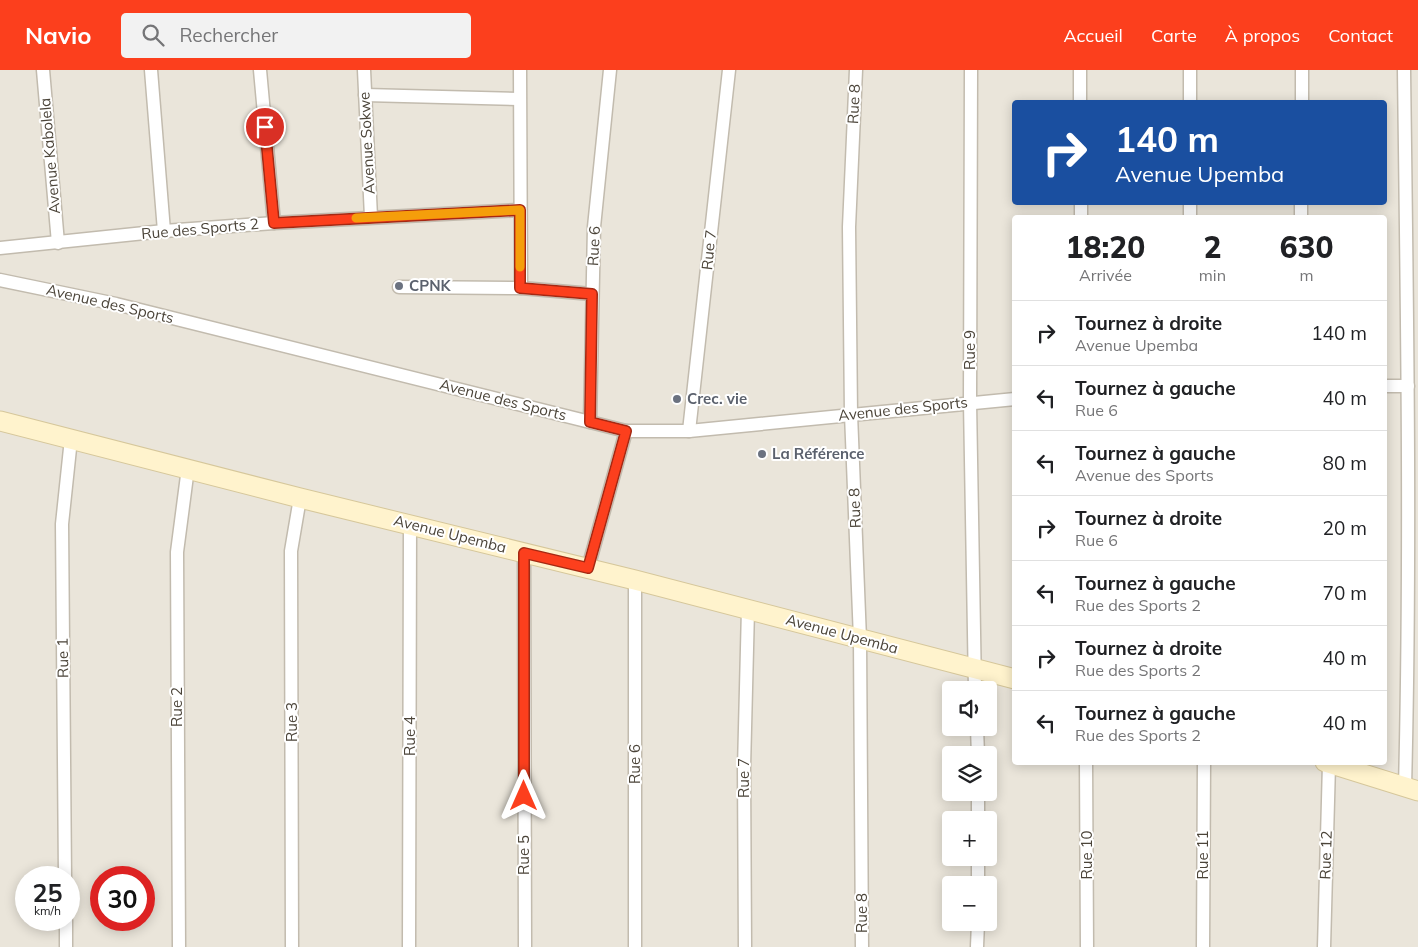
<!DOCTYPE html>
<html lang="fr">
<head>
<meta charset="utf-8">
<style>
	body { margin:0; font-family:Mulish,sans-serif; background:#f2f2f2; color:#202124; height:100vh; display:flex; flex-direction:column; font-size:19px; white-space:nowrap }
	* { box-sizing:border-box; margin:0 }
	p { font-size:16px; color:#757577 }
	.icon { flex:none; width:28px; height:28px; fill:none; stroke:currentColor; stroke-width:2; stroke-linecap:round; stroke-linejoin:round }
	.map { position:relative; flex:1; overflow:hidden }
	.panel { position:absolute; left:1012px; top:145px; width:375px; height:550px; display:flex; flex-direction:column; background:#fff; border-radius:5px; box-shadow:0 2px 12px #0003 }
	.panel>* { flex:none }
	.guide { position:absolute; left:1012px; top:30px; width:375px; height:105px; border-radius:5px; box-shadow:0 2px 12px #0003; background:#1a4fa0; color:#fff; overflow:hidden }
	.tools { position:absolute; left:942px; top:611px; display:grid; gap:10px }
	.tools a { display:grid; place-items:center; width:55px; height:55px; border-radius:5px; background:#fff; box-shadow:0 2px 12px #0003; font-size:25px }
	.speed { position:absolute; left:15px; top:796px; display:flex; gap:10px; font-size:25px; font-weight:700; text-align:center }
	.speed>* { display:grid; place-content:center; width:65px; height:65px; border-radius:50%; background:#fff; box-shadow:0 2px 12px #0003; line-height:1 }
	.speed small { font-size:12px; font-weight:400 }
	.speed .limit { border:8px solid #d22; background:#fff; color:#111 }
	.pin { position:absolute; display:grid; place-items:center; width:42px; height:42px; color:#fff; margin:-21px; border:2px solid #fff; border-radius:50%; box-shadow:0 1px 5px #0007 }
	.me { position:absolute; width:55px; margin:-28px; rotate:0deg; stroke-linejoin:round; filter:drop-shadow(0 0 4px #0008) }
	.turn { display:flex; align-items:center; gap:18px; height:105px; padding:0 20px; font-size:22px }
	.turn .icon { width:65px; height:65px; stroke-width:2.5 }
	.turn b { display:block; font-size:35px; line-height:42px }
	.eta { display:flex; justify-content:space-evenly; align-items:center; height:85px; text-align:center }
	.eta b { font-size:30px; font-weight:800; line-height:35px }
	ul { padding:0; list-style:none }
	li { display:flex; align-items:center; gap:15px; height:65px; padding:0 20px; border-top:1px solid #e0e0e0 }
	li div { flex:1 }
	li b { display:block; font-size:19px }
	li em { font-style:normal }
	header { display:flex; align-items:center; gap:30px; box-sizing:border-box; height:70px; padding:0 25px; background:#fc3f1d; color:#fff }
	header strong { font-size:24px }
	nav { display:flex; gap:28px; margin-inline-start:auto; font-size:18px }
	.search { width:350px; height:45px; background:#f2f2f2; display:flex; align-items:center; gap:12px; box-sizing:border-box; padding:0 18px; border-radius:5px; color:#757577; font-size:19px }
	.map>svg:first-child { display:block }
</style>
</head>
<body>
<header>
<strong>Navio</strong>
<div class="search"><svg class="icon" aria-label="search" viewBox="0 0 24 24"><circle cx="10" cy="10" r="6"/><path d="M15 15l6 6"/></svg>Rechercher</div>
<nav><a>Accueil</a><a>Carte</a><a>À propos</a><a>Contact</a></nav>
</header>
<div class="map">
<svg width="1418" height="877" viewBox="0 0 1418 877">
	<rect width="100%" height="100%" fill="#f6f3ec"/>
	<path fill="#eae5da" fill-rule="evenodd" d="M0,0H1418V877H0ZM1015,32H1385V132H1015ZM1015,148H1385V692H1015ZM951,620H989V658H951ZM951,685H989V722H951ZM951,750H989V788H951ZM26,808H69V850H26ZM101,808H144V850H101ZM951,815H989V852H951Z"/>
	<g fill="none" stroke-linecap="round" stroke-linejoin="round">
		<defs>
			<g id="street">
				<path d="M43,0L58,173"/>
				<path d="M151,0L164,161"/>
				<path d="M260,0L274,153"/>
				<path d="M364,0L371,147"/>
				<path d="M520,0L521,218"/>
				<path d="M856,0L849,157L851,344L860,569L862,877"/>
				<path d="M971,0L970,332L975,620"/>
				<path d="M1080,0V32"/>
				<path d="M1404,0C1407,239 1411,478 1405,717"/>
				<path d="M365,25L519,29"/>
				<path d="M1190,32V0"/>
				<path d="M1302,32V0"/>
				<path d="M1081,132V148"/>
				<path d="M1190,148V132"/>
				<path d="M1301,148V132"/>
				<path d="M0,178L164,161L274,153L520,140"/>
				<path d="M0,210L116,234L626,361H689L1015,329"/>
				<path d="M399,217L521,218L592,224"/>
				<path d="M1385,316H1408"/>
				<path d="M590,352L594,157L610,0"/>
				<path d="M689,361L729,0"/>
				<path d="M524,483L525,877"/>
				<path d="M588,498L626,361"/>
				<path d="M635,510V877"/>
				<path d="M977,658L978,685"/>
				<path d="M1086,692L1087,877"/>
				<path d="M978,722V750"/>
				<path d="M65,808L62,454L71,369"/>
				<path d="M978,815V788"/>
				<path d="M66,850V877"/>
				<path d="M179,877L177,482L188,398"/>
				<path d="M292,877L291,481L300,428"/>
				<path d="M409,877L410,454"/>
				<path d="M745,877L744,698L748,539"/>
				<path d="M977,877L978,852"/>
				<path d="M1203,877L1204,692"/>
				<path d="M1324,877L1329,694"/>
			</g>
			<g id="secondary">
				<path d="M0,351L300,428L635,510L1015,609"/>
				<path d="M1325,692L1418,721"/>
			</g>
		</defs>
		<use href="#street" stroke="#c2bbae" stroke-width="15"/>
		<use href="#secondary" stroke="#d6c79b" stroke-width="21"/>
		<use href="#street" stroke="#fff" stroke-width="12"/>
		<use href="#secondary" stroke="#fff3cd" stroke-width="19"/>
	</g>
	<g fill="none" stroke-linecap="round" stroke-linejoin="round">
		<defs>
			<path id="route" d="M265,57L274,153L520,140V218L592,224L590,352L626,361L588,498L524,483V726"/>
		</defs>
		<use href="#route" stroke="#a42913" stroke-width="12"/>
		<use href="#route" stroke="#fc3f1d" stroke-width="9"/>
		<path stroke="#f59e0b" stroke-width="9" d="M356,148L520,140V197"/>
	</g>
	<g fill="#6b7280" stroke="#fff" stroke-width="2">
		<circle cx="399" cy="216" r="5"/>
		<circle cx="677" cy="329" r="5"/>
		<circle cx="762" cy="384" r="5"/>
	</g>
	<g text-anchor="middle" stroke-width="4" stroke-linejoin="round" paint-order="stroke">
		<g font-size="15" fill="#4b4439" stroke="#fff">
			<text transform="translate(854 34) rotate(-87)" y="5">Rue 8</text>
			<text transform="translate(367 73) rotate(-93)" y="5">Avenue Sokwe</text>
			<text transform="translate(50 86) rotate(-95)" y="5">Avenue Kabolela</text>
			<text transform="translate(200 159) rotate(-5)" y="5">Rue des Sports 2</text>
			<text transform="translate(594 176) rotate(-87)" y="5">Rue 6</text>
			<text transform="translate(709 180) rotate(-84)" y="5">Rue 7</text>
			<text transform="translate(110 234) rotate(13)" y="5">Avenue des Sports</text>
			<text transform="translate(970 280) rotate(-90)" y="5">Rue 9</text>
			<text transform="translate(503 330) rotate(14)" y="5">Avenue des Sports</text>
			<text transform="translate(903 339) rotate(-6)" y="5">Avenue des Sports</text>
			<text transform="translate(855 438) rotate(-92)" y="5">Rue 8</text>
			<text transform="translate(450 464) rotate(14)" y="5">Avenue Upemba</text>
			<text transform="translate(842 564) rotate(15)" y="5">Avenue Upemba</text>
			<text transform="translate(63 588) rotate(-91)" y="5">Rue 1</text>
			<text transform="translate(177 637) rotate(-90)" y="5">Rue 2</text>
			<text transform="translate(292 652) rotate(-90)" y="5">Rue 3</text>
			<text transform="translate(410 666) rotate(-90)" y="5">Rue 4</text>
			<text transform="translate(635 694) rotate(-90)" y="5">Rue 6</text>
			<text transform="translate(744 708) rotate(-90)" y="5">Rue 7</text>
			<text transform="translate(524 785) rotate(-90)" y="5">Rue 5</text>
			<text transform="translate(1087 785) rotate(-90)" y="5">Rue 10</text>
			<text transform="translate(1203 785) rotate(-90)" y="5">Rue 11</text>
			<text transform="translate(1326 785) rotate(-88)" y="5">Rue 12</text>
			<text transform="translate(862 843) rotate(-90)" y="5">Rue 8</text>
		</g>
		<g font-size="15" font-weight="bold" fill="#5b616d" stroke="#fff" text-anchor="start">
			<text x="409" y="221">CPNK</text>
			<text x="687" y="334">Crec. vie</text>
			<text x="772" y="389">La Référence</text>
		</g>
	</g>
</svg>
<div class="tools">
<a><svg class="icon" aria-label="sound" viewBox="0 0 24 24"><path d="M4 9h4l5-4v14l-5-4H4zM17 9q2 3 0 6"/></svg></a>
<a><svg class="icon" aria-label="layers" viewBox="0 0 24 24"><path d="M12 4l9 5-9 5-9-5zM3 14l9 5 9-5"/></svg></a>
<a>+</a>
<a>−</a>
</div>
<div class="speed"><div>25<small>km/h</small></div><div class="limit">30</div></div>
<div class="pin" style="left:265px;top:57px;background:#d93025"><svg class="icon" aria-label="arrive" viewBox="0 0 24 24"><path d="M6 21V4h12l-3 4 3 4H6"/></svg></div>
<svg class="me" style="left:524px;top:726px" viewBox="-20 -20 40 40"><path d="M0-17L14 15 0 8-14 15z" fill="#fc3f1d" stroke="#fff" stroke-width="4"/></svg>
<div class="guide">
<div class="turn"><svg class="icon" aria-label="right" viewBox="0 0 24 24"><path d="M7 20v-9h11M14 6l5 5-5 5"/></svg><div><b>140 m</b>Avenue Upemba</div></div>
</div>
<section class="panel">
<div class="eta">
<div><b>18:20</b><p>Arrivée</p></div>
<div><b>2</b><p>min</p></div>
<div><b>630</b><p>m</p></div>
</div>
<ul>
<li><svg class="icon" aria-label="right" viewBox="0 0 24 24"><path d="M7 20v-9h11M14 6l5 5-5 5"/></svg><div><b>Tournez à droite</b><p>Avenue Upemba</p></div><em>140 m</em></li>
<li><svg class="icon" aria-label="left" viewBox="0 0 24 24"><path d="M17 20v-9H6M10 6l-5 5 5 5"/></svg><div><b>Tournez à gauche</b><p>Rue 6</p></div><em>40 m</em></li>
<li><svg class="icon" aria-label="left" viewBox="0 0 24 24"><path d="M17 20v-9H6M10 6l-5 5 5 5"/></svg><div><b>Tournez à gauche</b><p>Avenue des Sports</p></div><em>80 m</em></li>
<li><svg class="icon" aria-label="right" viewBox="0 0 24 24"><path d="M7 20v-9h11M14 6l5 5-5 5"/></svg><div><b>Tournez à droite</b><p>Rue 6</p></div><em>20 m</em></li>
<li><svg class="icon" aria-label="left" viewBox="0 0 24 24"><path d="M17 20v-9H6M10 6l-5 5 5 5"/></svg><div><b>Tournez à gauche</b><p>Rue des Sports 2</p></div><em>70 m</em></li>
<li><svg class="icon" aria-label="right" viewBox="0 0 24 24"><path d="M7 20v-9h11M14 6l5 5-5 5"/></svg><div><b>Tournez à droite</b><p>Rue des Sports 2</p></div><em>40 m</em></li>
<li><svg class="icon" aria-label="left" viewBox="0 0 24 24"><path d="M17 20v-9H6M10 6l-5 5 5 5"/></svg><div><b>Tournez à gauche</b><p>Rue des Sports 2</p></div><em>40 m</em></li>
</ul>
</section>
</div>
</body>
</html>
